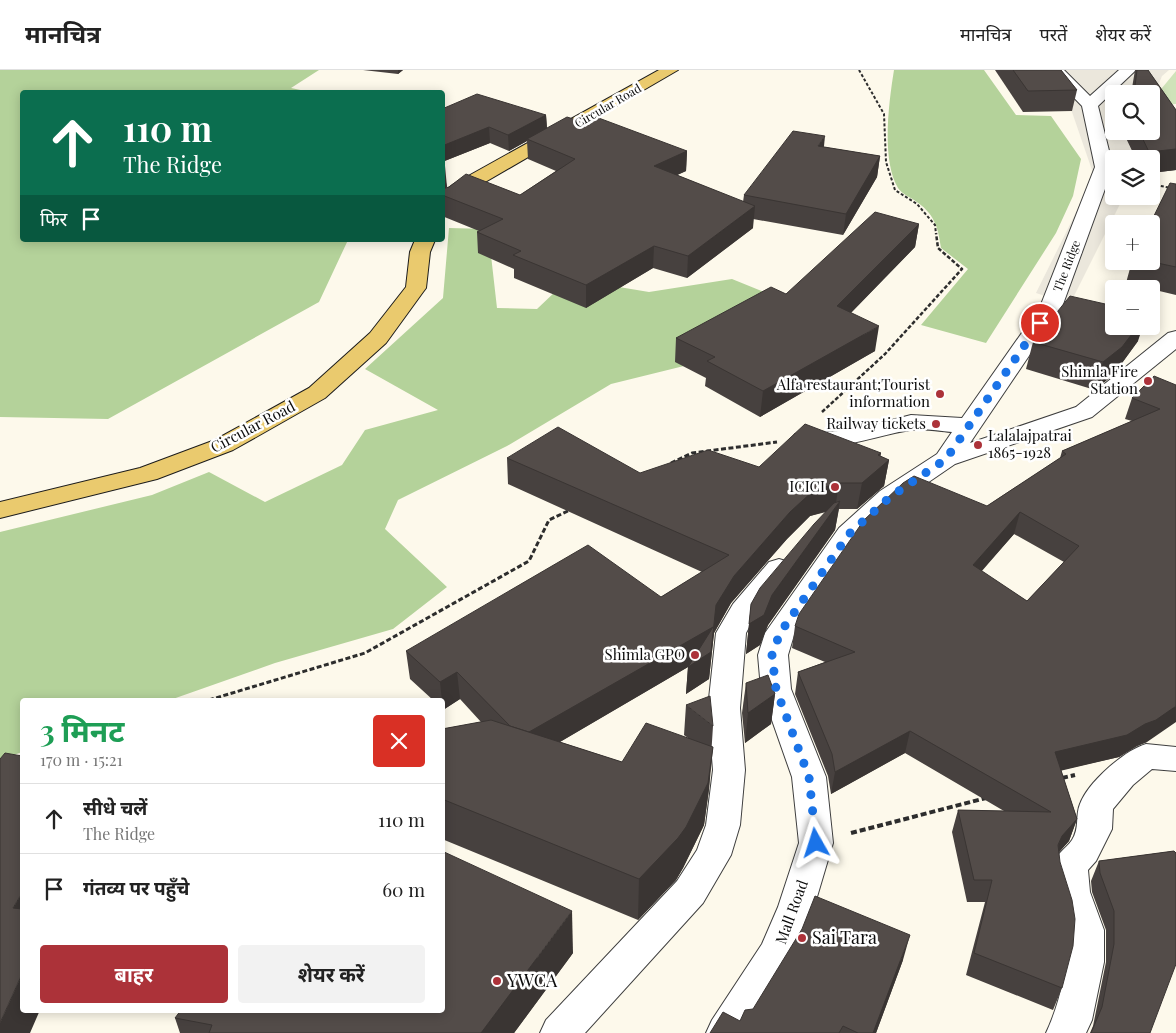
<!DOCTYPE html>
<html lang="hi">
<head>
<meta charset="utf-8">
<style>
	body { margin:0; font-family:"Playfair Display","Noto Sans Devanagari",serif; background:#f2f2f2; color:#222; height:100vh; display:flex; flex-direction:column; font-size:19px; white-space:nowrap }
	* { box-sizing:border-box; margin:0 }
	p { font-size:16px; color:#767676 }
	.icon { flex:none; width:28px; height:28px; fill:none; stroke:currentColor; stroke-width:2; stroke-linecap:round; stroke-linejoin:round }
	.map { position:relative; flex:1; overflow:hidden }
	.sheet { position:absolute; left:20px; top:628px; width:425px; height:315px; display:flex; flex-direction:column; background:#fff; border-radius:5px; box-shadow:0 2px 12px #0003 }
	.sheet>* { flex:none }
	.hud { position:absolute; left:20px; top:20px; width:425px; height:152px; border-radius:5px; box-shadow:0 2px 12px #0003; background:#0b6e4f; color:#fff; overflow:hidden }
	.fabs { position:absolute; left:1105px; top:15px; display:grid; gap:10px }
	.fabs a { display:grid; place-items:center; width:55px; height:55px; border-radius:5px; background:#fff; box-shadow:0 2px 12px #0003; font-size:25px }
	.pin { position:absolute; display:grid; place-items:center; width:42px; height:42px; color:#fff; margin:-21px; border:2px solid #fff; border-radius:50%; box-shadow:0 1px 5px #0007 }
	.me { position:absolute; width:55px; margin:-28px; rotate:354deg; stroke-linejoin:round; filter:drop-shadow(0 0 4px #0008) }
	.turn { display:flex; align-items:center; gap:18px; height:105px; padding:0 20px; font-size:22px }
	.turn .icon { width:65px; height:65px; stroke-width:2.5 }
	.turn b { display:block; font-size:35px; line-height:42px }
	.then { display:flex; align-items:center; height:48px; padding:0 20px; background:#0003; gap:10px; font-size:19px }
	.round { display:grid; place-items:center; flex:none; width:52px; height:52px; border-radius:5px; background:#f2f2f2 }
	.head { display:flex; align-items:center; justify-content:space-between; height:85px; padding:0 20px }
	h1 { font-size:30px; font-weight:700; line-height:38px; color:#1e9e55 }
	.button { display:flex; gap:10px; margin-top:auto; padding:10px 20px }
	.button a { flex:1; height:58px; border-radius:5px; background:#ac3239; color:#fff; font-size:20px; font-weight:700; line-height:58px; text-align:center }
	.button a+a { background:#f2f2f2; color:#222 }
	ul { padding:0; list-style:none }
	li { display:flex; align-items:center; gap:15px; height:70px; padding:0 20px; border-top:1px solid #e0e0e0 }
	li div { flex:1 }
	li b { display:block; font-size:19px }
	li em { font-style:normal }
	header { display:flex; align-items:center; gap:30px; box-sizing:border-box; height:70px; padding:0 25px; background:#fff; border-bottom:1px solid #e0e0e0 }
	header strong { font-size:24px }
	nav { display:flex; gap:28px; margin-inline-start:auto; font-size:18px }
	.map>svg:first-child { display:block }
</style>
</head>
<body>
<header>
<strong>मानचित्र</strong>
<nav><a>मानचित्र</a><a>परतें</a><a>शेयर करें</a></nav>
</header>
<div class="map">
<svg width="1176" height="963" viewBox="0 0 1176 963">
	<rect width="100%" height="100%" fill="#fdf9eb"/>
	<path fill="#cfe3b9" d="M1176,1V34L1159,35L1162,18Z"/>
	<g fill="#b4d29a">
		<path d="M0,0H319L291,18L310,22H22V170H348L319,232L108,349L0,347Z"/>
		<path d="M894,0H984L1016,45L1051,46L1081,89L1073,126L1056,163L986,273L921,255L968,199L941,178C938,156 934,143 914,130C909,127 901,123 898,118C881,90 889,31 894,0Z"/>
		<path d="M449,158L488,159L497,238L537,239L557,220L607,215L649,222L732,209L786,231L692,294L611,314L507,376L398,430L385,459L447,517L393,559L275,593L170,630H22V682L0,690V462L152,425L209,402L265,432L342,395L365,360L438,340L365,299L443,228Z"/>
	</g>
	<path fill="#ebe7dc" d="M1041,0H1169L1162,6L1151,33V24H1114V61H1145L1137,89H1114V126H1124L1070,234L1036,223L1094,106L1072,42Z"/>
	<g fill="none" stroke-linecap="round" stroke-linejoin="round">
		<defs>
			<g id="street">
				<path d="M1047,0H1064L1090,26L1119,0H1136L1098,36L1113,97L1062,237L970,373L1076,337L1168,263L1176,261V279L1092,347L955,394L898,433L859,470L794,565L788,585L791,619L826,707L833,773L814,837L796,883L748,963H706L712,950L762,874L778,837L799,773L792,707L761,619L758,585L765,563L839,458L880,421L937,384L952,362C939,361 923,358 910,360C872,366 834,384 795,374L792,369L795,364L853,360L911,345L962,348L1040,237L1095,97L1082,36Z"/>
				<path d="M779,489L789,492L793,498L755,546L746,563L740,638L745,700L740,755L731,785L703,833L585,963H540L546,950L677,811L697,780L706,755L713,700L708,638L716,563L733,534L769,492Z"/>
				<path d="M1146,674L1176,677V701L1152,699L1133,715L1113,739L1112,759L1096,791L1088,800L1090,822L1104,860V892L1092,950L1086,963H1046C1058,938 1072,887 1067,860C1064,838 1050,820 1052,797C1054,785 1066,779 1072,770C1080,758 1075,746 1080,734C1088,712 1125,680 1146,674Z"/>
			</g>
			<g id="primary">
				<path d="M659,0H678L468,122L449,137L442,139V123L454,114Z"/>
				<path d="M415,170H435L430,182L426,218L423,222L386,273L325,328L233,380L157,409L0,448V432L140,398L215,370L309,318L370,263L406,217L410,182Z"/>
			</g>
		</defs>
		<use href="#street" stroke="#3e3e3e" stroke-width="2"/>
		<use href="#primary" stroke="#1c1c1c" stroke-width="2"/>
		<g stroke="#2d2d2d" stroke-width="2" stroke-dasharray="3 2" stroke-linecap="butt">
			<path d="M859,0L884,44L886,92L895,120L917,134L935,155L936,164"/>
			<path d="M1151,114L1176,119"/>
		</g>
		<path stroke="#2d2d2d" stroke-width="2.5" stroke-dasharray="4 2" stroke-linecap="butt" d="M822,342L885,284L962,199L938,178L936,163"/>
		<g stroke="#2d2d2d" stroke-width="3" stroke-dasharray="5 2.5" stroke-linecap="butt">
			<path d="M671,393L692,383L777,372"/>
			<path d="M209,630L365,583L529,491L549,450L570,440"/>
		</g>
		<g stroke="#2d2d2d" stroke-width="4" stroke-dasharray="6 3" stroke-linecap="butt">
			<path d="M1062,708L1075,705"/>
			<path d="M851,763L986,728"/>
		</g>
		<use href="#street" fill="#fff" fill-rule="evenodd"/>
		<use href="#primary" fill="#eaca6e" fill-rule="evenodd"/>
	</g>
	<g fill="#47413f" fill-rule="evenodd">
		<path d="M363,0H403L398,4Z"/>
		<path d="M995,0H1061L1077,20L1072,41L1023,42Z"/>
		<path d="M1135,0H1148L1176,40V100L1151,103V89H1136L1125,66L1126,61H1151V24H1131Z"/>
		<path d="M442,39L546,45L547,58L687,81L686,101L677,105L743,132L744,125L824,77L880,86L877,107L843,165L753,149V158L687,208L653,198L586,238L514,208V199L478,183L477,162L479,161L442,146V95L447,117L446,118L520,125L556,101L528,89L527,71L509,81L490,73L442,92Z"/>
		<path d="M1176,114V225L1126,213L1132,191H1151Z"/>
		<path d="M919,154L915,177L851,243L875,281L760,347L705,316L706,308L675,292L676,268L786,224Z"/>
		<path d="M1138,271L1114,304L1095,320L1026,299L1033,272Z"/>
		<path d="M1176,315L1147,672L1137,676L1119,687L1061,700L1077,749L1069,771L1059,782L1062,918L1053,940L966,905L985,832H967L952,762L958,740L1004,741L905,683L831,724L828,706L795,624L798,602L825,592L792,578L795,556L987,436L1060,388L1062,381L1132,351L1125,349L1132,328ZM1014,464L1064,492L1027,531L981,501Z"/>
		<path d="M881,383L880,386L889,390L884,416L857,439H839L835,460L768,555L760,575L746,584L751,534L826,442L810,446L787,469L731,533L714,563L709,609L686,624L688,597L560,672L622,692L688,668L684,665L686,635L713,656L709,719L704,755L683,798L676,810L638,850L442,769V659L481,652L460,629L443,640L442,639V630H433L410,609L406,581L661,527L702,502L508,414L507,388L640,403L759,397Z"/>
		<path d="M746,613L775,624L771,654L745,673L742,643Z"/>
		<path d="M1174,781L1150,963H1090L1093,956L1106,892V860L1092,822L1091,811L1099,791Z"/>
		<path d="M573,883L514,963H180L175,948Z"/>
		<path d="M903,890L876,963H710L740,951L753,939Z"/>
	</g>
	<g fill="#3a3533">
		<path d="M398,0H403L398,4Z"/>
		<path d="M546,45L547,60L527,69V71L509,81L508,65Z"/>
		<path d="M489,57L490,73L442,92V76Z"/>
		<path d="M825,66L823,86L818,76Z"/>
		<path d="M1176,79V100L1151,103V89H1148L1149,82Z"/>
		<path d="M687,81L686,101L653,116L654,96Z"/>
		<path d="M880,86L877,107L843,165L846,144Z"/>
		<path d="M445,96L447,117L442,121V99Z"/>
		<path d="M755,136L753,158L687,208L688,186Z"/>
		<path d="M919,154L915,177L833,261L837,236Z"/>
		<path d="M654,176L653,198L586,238V215Z"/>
		<path d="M879,256L875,281L760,347L763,321Z"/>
		<path d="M1138,256H1143L1138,271L1114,304L1095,320L1103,292Z"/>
		<path d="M881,383L878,399L889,390L884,416L857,439L862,413L878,385Z"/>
		<path d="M839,413L835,439L840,431L835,460L768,555L760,575L746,584L749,554L772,525L834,439L810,446L787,469L731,533L714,563L709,609L686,624L688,597L522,694L520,666L713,557L716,535L734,506L790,442L814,420Z"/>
		<path d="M1020,442L1014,464L968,517L973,495Z"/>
		<path d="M457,602L460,629L443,640L440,612Z"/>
		<path d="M775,624L771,654L745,673L748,643Z"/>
		<path d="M1176,636V652L1147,672L1137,676L1119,687L1047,704L1055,682L1145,654Z"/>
		<path d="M910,661L905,683L831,724L835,702Z"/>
		<path d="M713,677L709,719L704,755L683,798L676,810L638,850L639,809Z"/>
		<path d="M1077,749L1069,771L1054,788L1062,766Z"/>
		<path d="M22,823V859L13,838Z"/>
		<path d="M572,841L573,883L514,963H481Z"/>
		<path d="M910,865L903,890L876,963H873Z"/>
		<path d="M22,904V940H40L30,963H0V953Z"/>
	</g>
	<g fill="#534c49" stroke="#3a3533" fill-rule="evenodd">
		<path d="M1013,0H1061L1077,20L1028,21Z"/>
		<path d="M1137,0H1148L1176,40V79L1149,82L1139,61H1151V24H1134Z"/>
		<path d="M477,24L546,45L508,65L489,57L442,76V39Z"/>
		<path d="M567,47L583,52L596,47L687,81L654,96L755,136L688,186L654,176L586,215L513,185L521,181L477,162L503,149L442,125V119L449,117L466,104L520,125L575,89L527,69Z"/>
		<path d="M793,61L825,66L818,76L880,86L846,144L744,125Z"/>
		<path d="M1170,113L1176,114V197L1148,191H1151V154H1150Z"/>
		<path d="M875,142L919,154L837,236L879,256L763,321L707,291L715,287L676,268L771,217L786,224Z"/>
		<path d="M1070,226L1114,236V256H1138L1122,277L1103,292L1033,272Z"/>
		<path d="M1154,306L1176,315V636L1156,650L1145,654L1127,665L1055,682L1077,749L1062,766L1058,775L1060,792L1072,830L1075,849L1073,876L1062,918L974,883L992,810H974L958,740L1051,742L910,661L835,702L832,684L798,602L855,582L795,556L799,544L864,450L903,413L914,406L987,436L1066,384L1062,381L1160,339L1132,328ZM1020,442L1079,476L1027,531L973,495Z"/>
		<path d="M805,354L881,383L878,385L889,390L862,413H839L814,420L790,442L734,506L716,535L711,582L688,597L713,557L529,662L510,656L457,602L440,612L406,581L588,475L661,527L729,485L507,388L558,357L640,403L708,380L759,397Z"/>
		<path d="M840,431L772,525L764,545L749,554L751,534L760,518L814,454L834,433Z"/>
		<path d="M768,605L775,624L748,643L746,613Z"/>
		<path d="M710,626L713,656L686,635Z"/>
		<path d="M491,650L622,692L646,653L713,677L708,713L686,757L678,768L639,809L442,729V659Z"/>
		<path d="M5,683L22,686V823L13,838L22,839V904L0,953V689Z"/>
		<path d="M442,781L572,841L481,963H209L212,955L175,948L181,940H442Z"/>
		<path d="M1174,781L1176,783V894L1150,963H1091L1102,937L1114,874V841L1100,803L1099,791Z"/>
		<path d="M815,826L910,865L873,963H858L843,956L839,963H710L723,942L740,951L745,940L753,939L802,859Z"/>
	</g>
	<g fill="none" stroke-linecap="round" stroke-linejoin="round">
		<path stroke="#1a73e8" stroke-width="9" stroke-dasharray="0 16.2" d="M816,773L809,707L776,619L772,585L780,563L849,464L890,427L946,389L1040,253"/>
	</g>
	<g fill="#ac3239" stroke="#fff" stroke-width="2">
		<circle cx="1148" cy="311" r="5"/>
		<circle cx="940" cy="324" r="5"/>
		<circle cx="936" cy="354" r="5"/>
		<circle cx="978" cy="375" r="5"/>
		<circle cx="835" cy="417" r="5"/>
		<circle cx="695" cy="585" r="5"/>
		<circle cx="802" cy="868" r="5"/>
		<circle cx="497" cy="911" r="5"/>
	</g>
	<g text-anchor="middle" stroke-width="5" stroke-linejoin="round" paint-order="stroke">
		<g font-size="12" fill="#0b0b0b" stroke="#fff">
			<text transform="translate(608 36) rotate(-30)" y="4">Circular Road</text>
			<text transform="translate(1067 196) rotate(-69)" y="4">The Ridge</text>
		</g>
		<g font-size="15" fill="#0b0b0b" stroke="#fff" text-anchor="end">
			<text x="1138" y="307">Shimla Fire<tspan x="1138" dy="17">Station</tspan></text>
			<text x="930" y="320">Alfa restaurant;Tourist<tspan x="930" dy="17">information</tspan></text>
			<text x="926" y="359">Railway tickets</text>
			<text x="988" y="371" text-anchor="start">Lalalajpatrai<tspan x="988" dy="17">1865-1928</tspan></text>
			<text x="825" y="422">ICICI</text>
			<text x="685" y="590">Shimla GPO</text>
		</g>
		<g font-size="15" fill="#0b0b0b" stroke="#fff">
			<text transform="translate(253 357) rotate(-28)" y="5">Circular Road</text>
			<text transform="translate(792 842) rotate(-70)" y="5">Mall Road</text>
		</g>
		<g font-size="18" fill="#0b0b0b" stroke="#fff" text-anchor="start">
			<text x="812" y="874">Sai Tara</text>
			<text x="507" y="917">YWCA</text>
		</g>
	</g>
</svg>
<div class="fabs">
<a><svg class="icon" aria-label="search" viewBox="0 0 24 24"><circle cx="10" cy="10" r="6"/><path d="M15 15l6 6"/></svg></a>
<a><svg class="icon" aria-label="layers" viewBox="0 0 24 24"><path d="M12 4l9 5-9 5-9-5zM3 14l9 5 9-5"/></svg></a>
<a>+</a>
<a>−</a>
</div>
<div class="pin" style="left:1040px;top:253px;background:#d93025"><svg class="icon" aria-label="arrive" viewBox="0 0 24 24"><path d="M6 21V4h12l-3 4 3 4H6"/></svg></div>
<svg class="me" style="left:816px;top:773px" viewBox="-20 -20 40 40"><path d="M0-17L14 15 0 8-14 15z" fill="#1a73e8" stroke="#fff" stroke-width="4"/></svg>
<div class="hud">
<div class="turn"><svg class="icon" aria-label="ahead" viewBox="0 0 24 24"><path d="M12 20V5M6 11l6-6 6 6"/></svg><div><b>110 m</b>The Ridge</div></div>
<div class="then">फिर<svg class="icon" aria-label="arrive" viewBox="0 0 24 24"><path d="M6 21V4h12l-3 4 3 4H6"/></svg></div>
</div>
<section class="sheet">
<div class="head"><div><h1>3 मिनट</h1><p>170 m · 15:21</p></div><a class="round" style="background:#d93025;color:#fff"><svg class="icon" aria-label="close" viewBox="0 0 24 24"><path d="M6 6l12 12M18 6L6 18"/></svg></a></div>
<ul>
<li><svg class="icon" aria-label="ahead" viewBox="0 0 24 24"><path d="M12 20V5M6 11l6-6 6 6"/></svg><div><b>सीधे चलें</b><p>The Ridge</p></div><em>110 m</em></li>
<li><svg class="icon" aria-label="arrive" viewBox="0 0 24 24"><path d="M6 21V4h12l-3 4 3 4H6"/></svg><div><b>गंतव्य पर पहुँचे</b></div><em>60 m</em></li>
</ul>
<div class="button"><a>बाहर</a><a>शेयर करें</a></div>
</section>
</div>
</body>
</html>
